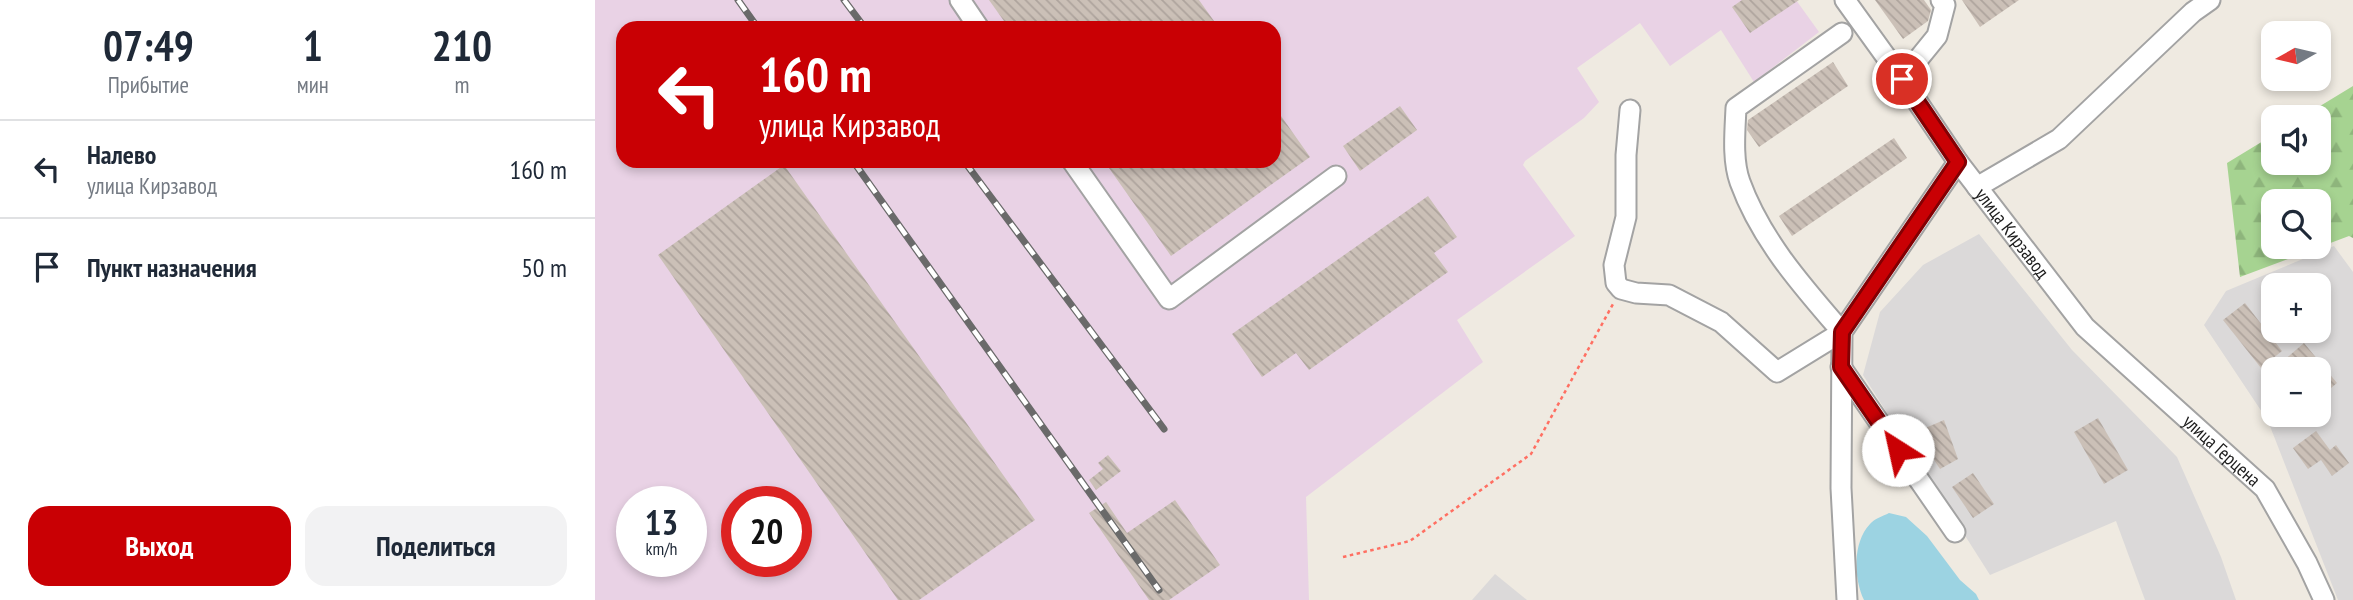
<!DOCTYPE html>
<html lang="ru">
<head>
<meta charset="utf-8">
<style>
	body { margin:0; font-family:"PT Sans Narrow",sans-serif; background:#f2f2f3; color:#1f2937; height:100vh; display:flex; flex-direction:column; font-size:26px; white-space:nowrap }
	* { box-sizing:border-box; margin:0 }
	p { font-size:23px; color:#747a83 }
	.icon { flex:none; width:38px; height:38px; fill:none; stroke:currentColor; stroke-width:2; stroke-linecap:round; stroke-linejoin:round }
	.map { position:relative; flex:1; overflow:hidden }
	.panel { display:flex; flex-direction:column; background:#fff; width:595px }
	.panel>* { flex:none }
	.top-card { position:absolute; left:21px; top:21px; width:665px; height:147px; border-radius:21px; box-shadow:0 4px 10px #0003; background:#c90004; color:#fff; overflow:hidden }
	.needle { width:46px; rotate:262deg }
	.tools { position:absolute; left:1666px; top:21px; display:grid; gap:14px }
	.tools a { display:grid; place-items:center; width:70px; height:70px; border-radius:14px; background:#fff; box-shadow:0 4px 10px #0003; font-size:35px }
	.speed { position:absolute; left:21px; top:486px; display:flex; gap:14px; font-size:35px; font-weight:700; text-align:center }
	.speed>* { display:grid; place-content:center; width:91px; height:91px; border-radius:50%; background:#fff; box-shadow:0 4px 10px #0003; line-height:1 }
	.speed small { font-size:18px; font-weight:400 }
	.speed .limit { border:10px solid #d22; background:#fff; color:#111 }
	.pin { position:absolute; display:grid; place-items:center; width:60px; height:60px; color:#fff; margin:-30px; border:4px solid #fff; border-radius:50%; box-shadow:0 2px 7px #0007 }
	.me { position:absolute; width:77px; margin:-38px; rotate:325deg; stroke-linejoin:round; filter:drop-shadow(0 0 5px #0008) }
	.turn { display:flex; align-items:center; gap:24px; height:147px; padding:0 28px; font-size:32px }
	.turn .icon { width:91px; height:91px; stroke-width:2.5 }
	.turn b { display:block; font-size:49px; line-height:60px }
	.eta { display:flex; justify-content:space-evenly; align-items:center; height:119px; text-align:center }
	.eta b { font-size:42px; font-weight:700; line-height:49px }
	.button { display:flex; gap:14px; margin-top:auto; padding:14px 28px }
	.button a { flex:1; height:80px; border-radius:21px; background:#c90004; color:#fff; font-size:28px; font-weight:700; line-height:80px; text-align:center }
	.button a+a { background:#f2f2f3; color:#1f2937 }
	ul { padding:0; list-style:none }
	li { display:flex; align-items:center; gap:21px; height:98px; padding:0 28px; border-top:2px solid #e0e1e3 }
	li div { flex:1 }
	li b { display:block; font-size:26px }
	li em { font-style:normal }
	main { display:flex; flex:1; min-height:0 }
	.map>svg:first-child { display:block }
</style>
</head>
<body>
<main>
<section class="panel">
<div class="eta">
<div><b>07:49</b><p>Прибытие</p></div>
<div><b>1</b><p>мин</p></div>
<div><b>210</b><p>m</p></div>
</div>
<ul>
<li><svg class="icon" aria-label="left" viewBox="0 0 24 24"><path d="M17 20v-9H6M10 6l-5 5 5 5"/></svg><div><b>Налево</b><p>улица Кирзавод</p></div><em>160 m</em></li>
<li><svg class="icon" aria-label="arrive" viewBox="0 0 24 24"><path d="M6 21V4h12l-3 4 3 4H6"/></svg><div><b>Пункт назначения</b></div><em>50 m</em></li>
</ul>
<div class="button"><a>Выход</a><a>Поделиться</a></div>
</section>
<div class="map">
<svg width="1758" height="600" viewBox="0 0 1758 600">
	<defs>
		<pattern id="forest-firs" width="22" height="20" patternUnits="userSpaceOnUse" patternTransform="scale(1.75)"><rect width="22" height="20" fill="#a6d391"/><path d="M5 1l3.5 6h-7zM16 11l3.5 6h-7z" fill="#8eb57c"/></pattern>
		<pattern id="building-back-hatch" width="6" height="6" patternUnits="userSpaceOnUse" patternTransform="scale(1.75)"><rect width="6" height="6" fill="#cbc0b7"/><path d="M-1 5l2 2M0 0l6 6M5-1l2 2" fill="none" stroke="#aea49d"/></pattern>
	</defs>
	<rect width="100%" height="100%" fill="#efeae1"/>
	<g fill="#dbd9d9" fill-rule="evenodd">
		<path d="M1384,234L1477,350L1582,457L1626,557L1641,600H1550L1521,521L1395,575L1268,375L1285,312L1328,265Z"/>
		<path d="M1739,246L1758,272V600H1743L1673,421L1609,325L1631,291ZM1678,285H1724V331H1678ZM1678,369H1724V415H1678Z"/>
		<path d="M900,574L932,600H877Z"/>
	</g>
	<path fill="#e9d2e5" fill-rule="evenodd" d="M0,0H1201L1224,32L1159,82L1126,30L1075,66L1045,23L982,68L1004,102L989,118L930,161L928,165L980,236L862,320L888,362L711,497L714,600H0ZM28,28H679V161H28ZM37,502H96V562H37ZM142,502H201V562H142Z"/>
	<path fill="url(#forest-firs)" fill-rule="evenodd" d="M1758,86V238L1754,236L1645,277L1632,163L1678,135V163H1724V117H1707ZM1678,201H1724V247H1678Z"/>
	<path fill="#9cd3e2" d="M1294,513L1311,517L1332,536L1365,580L1381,594L1384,600H1269C1259,579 1257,543 1275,524C1279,519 1288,516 1294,513Z"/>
	<g fill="url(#building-back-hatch)">
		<path d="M394,0H604L624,28H414Z"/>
		<path d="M1147,0H1204L1155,33L1137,7Z"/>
		<path d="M1280,0H1329L1336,10L1333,21L1308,39Z"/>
		<path d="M1367,0H1424L1385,27Z"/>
		<path d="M1238,62L1253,86L1164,147L1152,130L1153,120Z"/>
		<path d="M679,106L715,157L576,256L509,161H679Z"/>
		<path d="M805,106L822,130L765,171L748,146Z"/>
		<path d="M1299,138L1312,158L1197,236L1184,216Z"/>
		<path d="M189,165L440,520L324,600H303L63,255Z"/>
		<path d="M833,196L862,237L839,253L853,272L714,370L701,353L667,377L637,334Z"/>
		<path d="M1650,303L1687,351L1666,368L1628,320Z"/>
		<path d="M1709,343L1742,383L1724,398V369H1693L1687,362Z"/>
		<path d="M1503,418L1533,470L1509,484L1479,432Z"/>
		<path d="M1349,420L1363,459L1345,469L1321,432Z"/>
		<path d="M1721,431L1735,450L1741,445L1754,463L1737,476L1726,460L1713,469L1698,448Z"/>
		<path d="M513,455L526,471L501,490L494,480L508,469L503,463Z"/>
		<path d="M1378,473L1399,504L1378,518L1357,487Z"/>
		<path d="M580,500L625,565L574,600H554L494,513L511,502L532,533Z"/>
	</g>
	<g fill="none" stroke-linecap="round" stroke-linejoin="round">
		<defs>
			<g id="minor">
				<path d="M365,0L384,28"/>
				<path id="s1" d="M1250,0L1307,79L1363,162L1490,327L1670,489L1712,563L1729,600"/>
				<path d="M1307,79L1342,36L1350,5L1346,0"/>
				<path d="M1035,110L1031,155V217L1019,265L1021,283L1026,289L1041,293L1074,295L1126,322L1182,372L1247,332C1208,287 1166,240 1145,182C1137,160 1140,131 1141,108L1247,33"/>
				<path d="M477,161L574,299L741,176"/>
				<path d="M1382,187L1464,139L1598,12L1615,0"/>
				<path d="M1246,367L1360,532"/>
				<path d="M1252,600L1246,488L1247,332L1363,162"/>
			</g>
		</defs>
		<use href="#minor" stroke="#a3a3a3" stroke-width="23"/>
		<path stroke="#ff6f62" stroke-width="2.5" stroke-dasharray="3.5 3.5" stroke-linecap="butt" d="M748,557L815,541L936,454L1018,304"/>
		<use href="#minor" stroke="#fff" stroke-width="19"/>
		<defs>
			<g id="rail">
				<path d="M143,0L163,28"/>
				<path d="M249,0L270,28"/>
				<path d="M258,161L564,590"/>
				<path d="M369,161L569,429"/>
			</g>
		</defs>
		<use href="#rail" stroke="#6a6a6a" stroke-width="7"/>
		<use href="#rail" stroke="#fff" stroke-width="4.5" stroke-dasharray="13" stroke-linecap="butt"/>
	</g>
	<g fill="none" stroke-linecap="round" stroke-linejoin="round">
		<defs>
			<path id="route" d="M1303,450L1246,367L1247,332L1363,162L1307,79"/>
		</defs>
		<use href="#route" stroke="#830003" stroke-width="18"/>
		<use href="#route" stroke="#c90004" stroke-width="12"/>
	</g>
	<g text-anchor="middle" stroke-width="5" stroke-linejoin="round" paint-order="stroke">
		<g font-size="19" fill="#1c1c1c" stroke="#fff">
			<text dy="7" stroke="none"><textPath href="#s1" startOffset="287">улица Кирзавод</textPath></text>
			<text dy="7" stroke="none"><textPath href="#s1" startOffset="590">улица Герцена</textPath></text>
		</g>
	</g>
</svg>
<div class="tools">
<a><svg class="needle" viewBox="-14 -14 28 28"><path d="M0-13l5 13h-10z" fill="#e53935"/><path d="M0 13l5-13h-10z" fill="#747a83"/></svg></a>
<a><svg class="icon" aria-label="sound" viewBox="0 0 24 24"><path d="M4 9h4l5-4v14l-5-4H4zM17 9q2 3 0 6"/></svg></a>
<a><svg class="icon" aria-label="search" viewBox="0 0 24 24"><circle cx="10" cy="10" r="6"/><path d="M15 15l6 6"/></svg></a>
<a>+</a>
<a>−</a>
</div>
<div class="speed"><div>13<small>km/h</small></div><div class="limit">20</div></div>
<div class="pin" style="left:1307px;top:79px;background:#d93025"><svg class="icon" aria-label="arrive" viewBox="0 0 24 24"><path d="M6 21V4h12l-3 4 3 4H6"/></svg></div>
<svg class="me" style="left:1303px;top:450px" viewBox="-20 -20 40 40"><circle r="19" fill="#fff"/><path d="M0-13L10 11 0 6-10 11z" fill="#c90004"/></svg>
<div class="top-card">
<div class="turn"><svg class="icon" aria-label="left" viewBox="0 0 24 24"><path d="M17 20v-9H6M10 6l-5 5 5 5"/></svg><div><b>160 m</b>улица Кирзавод</div></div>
</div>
</div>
</main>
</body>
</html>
